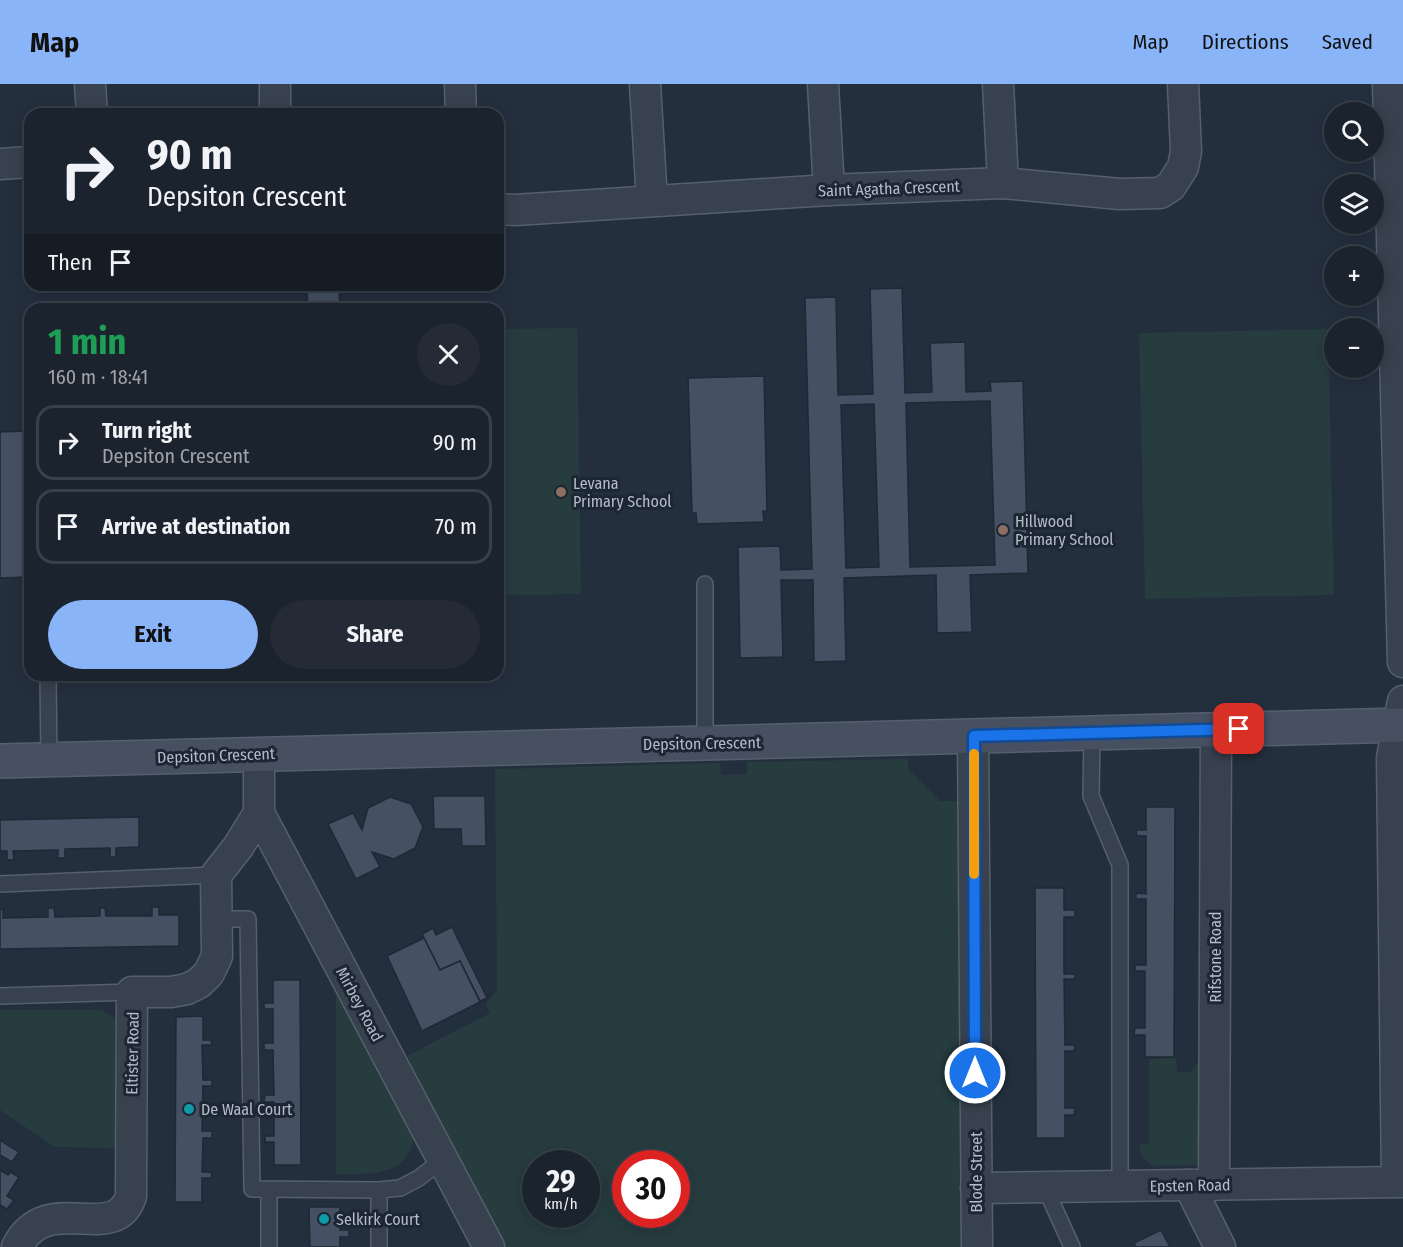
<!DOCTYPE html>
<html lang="en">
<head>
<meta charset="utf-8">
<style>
	body { margin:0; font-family:"Fira Sans Condensed",sans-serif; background:#242b36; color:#f1f3f6; height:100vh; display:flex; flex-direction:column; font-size:22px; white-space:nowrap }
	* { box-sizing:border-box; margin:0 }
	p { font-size:20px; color:#a0a4aa }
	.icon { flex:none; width:33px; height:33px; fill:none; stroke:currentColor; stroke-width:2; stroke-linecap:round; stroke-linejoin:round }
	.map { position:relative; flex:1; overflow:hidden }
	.side { position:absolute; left:24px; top:219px; width:480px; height:378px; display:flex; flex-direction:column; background:#1b232e; border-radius:18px; box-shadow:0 3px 15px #0003,0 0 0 2px #39404a }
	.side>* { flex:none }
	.banner { position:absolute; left:24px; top:24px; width:480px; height:183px; border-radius:18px; box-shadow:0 3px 15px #0003,0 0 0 2px #39404a; background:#1b232e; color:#f1f3f6; overflow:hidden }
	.controls { position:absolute; left:1324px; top:18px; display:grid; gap:12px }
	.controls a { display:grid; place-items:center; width:60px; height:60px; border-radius:50%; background:#1b232e; box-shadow:0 3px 15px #0003,0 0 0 2px #39404a; font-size:30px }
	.speed { position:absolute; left:522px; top:1066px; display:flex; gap:12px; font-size:30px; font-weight:700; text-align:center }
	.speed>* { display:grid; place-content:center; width:78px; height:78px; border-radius:50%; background:#1b232e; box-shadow:0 3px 15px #0003,0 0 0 2px #39404a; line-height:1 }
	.speed small { font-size:15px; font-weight:400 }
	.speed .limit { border:9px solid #d22; background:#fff; color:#111 }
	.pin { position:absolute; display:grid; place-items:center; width:51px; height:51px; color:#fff; margin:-26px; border-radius:12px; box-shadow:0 3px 9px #0006 }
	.me { position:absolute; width:66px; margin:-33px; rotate:0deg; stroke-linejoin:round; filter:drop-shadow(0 0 4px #0008) }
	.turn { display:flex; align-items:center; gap:21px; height:126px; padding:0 24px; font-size:27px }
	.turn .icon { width:78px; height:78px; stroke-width:2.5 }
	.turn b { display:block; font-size:42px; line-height:51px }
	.then { display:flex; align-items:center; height:57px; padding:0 24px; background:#0003; gap:12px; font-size:22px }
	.round { display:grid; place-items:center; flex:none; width:63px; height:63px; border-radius:32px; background:#242b36 }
	.summary { display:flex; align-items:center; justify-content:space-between; height:102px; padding:0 24px }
	h1 { font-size:36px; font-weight:700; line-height:45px; color:#1e9e55 }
	.primary-button { display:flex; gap:12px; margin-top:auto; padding:12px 24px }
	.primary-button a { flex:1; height:69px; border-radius:36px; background:#8ab4f8; color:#111; font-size:24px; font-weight:700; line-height:69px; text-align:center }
	.primary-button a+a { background:#242b36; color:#f1f3f6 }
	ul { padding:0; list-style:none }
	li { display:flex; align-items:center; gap:18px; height:75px; margin:0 12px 9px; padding:0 12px; border:3px solid #39404a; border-radius:18px }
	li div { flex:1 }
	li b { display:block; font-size:22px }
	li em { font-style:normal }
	header { display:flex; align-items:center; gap:36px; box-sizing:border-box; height:84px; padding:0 30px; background:#8ab4f8; color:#111 }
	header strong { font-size:28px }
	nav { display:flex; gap:33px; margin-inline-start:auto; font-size:21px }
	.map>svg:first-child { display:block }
</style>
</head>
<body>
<header>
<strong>Map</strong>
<nav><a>Map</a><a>Directions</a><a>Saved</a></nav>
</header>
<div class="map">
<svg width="1403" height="1163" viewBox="0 0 1403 1163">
	<rect width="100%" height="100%" fill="#242f3e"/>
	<g fill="#263c3f" fill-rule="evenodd">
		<path d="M577,244L581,510L498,511V245Z"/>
		<path d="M1328,245L1334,511L1145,515L1139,249Z"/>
		<path d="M908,675V685L940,717H960L963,1163H505L407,972L490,929L486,920L497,906L495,685L720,679L721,691L747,690V678ZM536,1080H586V1131H536ZM626,1080H676V1131H626Z"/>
		<path d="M336,899L414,1045C414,1093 372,1090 336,1090Z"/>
		<path d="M0,926H102L118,936V1064L55,1063L0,1026Z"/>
		<path d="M1205,970L1203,1077L1198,1081L1153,1082L1141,1072L1139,1061L1149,1060V975L1176,974L1177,988H1190Z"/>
	</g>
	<g fill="#455162" stroke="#1f2835" stroke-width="1.5" fill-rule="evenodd">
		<path d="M902,204L905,309L932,308L930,259L965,258L966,308L991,307L990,298L1023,297L1028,489L970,491L972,548L937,549L936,491L844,494L846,577L814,578L813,496H781L783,573L740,574L738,463L780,462L781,486L812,485L805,214L836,213L838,311L873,310L870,205ZM990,317L995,481L910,483L906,319ZM874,320L879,483L846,484L841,321Z"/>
		<path d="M339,206L340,225H308L307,207Z"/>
		<path d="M764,292L767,427H763L764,438L697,440L696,429H692L688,294Z"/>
		<path d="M27,347L30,482H27V493L0,494V348Z"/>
		<path d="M433,712H485L486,762H462L461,745H434Z"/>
		<path d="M390,713L411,720L423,743L415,764L394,775L372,768L380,783L356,795L328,740L353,729L362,746L368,724Z"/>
		<path d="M1146,723H1175L1174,973H1145V951H1134L1135,944H1145V887H1135V881H1146V815H1136V809L1146,810V752H1137L1136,746H1146Z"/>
		<path d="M139,733V763L116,764V773H110V764L65,765V774H58V766L13,767L14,776H7V767H0V736Z"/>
		<path d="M1035,804H1064V826H1075V833H1064V890H1075V895H1064L1065,961H1075L1074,967H1065V1024H1075L1074,1031H1065V1054H1036Z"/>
		<path d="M152,823H159V831H179V862L0,865V825H3V834L48,833V824H54L55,833L100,832V824H105L106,832H152Z"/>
		<path d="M452,843L487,914L480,917L460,877L440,886L422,850L433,844L436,851Z"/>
		<path d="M424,854L440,886L460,877L480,918L422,947L387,872Z"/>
		<path d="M273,896H300L301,1081H274V1058H265V1052H274V1018H264L265,1011H274L273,966H264V959H273V925H264V919H273Z"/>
		<path d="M203,932V956H211L212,961H202L203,996H212V1002H203L202,1047H212V1054H203L202,1088H211L212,1094H202V1118H175L176,933Z"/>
		<path d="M0,1056L19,1068L12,1078L0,1071Z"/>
		<path d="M0,1086L8,1091L10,1088L19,1093L7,1112L14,1116L7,1125L0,1121Z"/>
		<path d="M309,1123H340V1146H349V1153H340V1163H310Z"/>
		<path d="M1161,1146L1170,1163H1136L1134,1159Z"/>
	</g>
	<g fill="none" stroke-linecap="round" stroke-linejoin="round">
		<defs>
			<g id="lane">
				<path d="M705,500V660"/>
				<path d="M48,591L49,675"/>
				<path d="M1092,650L1091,712L1120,781V1102"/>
				<path d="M0,800L216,791"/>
				<path d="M217,835H248L252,1105L379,1106L400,1104L419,1094L442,1076"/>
				<path d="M0,912L132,908"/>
				<path d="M1045,1103L1072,1163"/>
				<path d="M269,1163V1106"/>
				<path d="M379,1163V1106"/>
			</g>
			<g id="street">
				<path d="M90,0L92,30"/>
				<path d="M460,0L461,30"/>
				<path d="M645,0L652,117"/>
				<path d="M823,0L829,106"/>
				<path d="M998,0L1003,99"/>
				<path d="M1388,0L1403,578"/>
				<path d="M275,30V0"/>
				<path d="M0,80L30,78"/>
				<path d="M498,125L515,126L829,106L1003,99L1120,110L1160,109L1171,102L1183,83L1186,67L1183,0"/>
				<path d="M973,652L977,1163"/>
				<path d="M259,670V729L489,1163"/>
				<path d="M1397,1098L1392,674L1403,617"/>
				<path d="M1189,1101L1220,1163"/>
				<path d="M1214,1101L1216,646"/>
				<path d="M976,1104L1403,1098"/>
				<path d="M17,1163C47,1104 115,1163 131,1112L132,908H171L187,905L199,899L209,889L217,872L216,791L238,763L259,729"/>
			</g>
			<path id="secondary" d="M0,677L1403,641"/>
		</defs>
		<use href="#lane" stroke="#565f6c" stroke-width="18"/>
		<use href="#street" stroke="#565f6c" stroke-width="33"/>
		<use href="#secondary" stroke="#565f6c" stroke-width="36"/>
		<use href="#lane" stroke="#38414e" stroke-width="15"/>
		<use href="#street" stroke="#38414e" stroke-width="30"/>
		<use href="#secondary" stroke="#465061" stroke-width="33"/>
	</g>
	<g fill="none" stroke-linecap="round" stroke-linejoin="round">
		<defs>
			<path id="route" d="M975,989L974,652L1239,645"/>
		</defs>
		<use href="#route" stroke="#114b97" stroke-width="15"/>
		<use href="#route" stroke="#1a73e8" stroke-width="10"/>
		<path stroke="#f59e0b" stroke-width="10" d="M974,670V790"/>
	</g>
	<g fill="#8d6e63" stroke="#1d2633" stroke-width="2">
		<circle cx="561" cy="408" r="6"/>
		<circle cx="1003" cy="446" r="6"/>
	</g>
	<g fill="#0f9aa8" stroke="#1d2633" stroke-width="2">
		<circle cx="189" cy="1025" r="6"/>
		<circle cx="324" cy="1135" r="6"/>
	</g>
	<g text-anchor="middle" stroke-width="6" stroke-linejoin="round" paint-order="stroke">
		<g font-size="16" fill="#b4bcc9" stroke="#1d2633">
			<text transform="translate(889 104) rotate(-2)" y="6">Saint Agatha Crescent</text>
			<text transform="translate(702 659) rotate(-1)" y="6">Depsiton Crescent</text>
			<text transform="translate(216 671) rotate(-2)" y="6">Depsiton Crescent</text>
			<text transform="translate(1215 873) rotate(-90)" y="6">Rifstone Road</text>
			<text transform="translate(360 920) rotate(62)" y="6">Mirbey Road</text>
			<text transform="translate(132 969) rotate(-89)" y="6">Eltister Road</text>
			<text transform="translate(976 1088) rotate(-90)" y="6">Blode Street</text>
			<text transform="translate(1190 1101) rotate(-1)" y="6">Epsten Road</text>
		</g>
		<g font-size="16" fill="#b4bcc9" stroke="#1d2633" text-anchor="start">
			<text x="573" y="405">Levana<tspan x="573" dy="18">Primary School</tspan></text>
			<text x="1015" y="443">Hillwood<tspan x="1015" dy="18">Primary School</tspan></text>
			<text x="201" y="1031">De Waal Court</text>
			<text x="336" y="1141">Selkirk Court</text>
		</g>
	</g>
</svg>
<div class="controls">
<a><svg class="icon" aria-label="search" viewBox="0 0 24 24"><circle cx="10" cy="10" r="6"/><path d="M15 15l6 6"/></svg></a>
<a><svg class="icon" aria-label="layers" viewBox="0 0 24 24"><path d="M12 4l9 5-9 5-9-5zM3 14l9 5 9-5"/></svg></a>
<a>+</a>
<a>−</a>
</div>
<div class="speed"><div>29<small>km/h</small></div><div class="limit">30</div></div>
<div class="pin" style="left:1239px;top:645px;background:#d93025"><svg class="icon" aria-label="arrive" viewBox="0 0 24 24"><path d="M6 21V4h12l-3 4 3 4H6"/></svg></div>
<svg class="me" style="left:975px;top:989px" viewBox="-20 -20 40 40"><circle r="17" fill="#1a73e8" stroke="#fff" stroke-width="3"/><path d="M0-11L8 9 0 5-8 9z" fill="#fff"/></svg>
<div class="banner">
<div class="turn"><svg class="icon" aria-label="right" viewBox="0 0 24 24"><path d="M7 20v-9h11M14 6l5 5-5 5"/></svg><div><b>90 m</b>Depsiton Crescent</div></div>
<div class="then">Then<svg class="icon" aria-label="arrive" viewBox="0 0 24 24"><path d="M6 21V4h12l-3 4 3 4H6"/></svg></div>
</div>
<section class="side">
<div class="summary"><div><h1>1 min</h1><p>160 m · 18:41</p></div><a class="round"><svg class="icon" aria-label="close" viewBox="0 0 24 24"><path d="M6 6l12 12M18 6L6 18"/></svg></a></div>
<ul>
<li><svg class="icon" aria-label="right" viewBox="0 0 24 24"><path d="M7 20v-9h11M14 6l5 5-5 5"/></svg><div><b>Turn right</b><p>Depsiton Crescent</p></div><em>90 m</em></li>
<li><svg class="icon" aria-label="arrive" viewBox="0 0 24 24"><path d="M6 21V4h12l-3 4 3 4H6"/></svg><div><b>Arrive at destination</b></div><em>70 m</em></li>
</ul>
<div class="primary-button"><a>Exit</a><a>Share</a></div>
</section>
</div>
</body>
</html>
